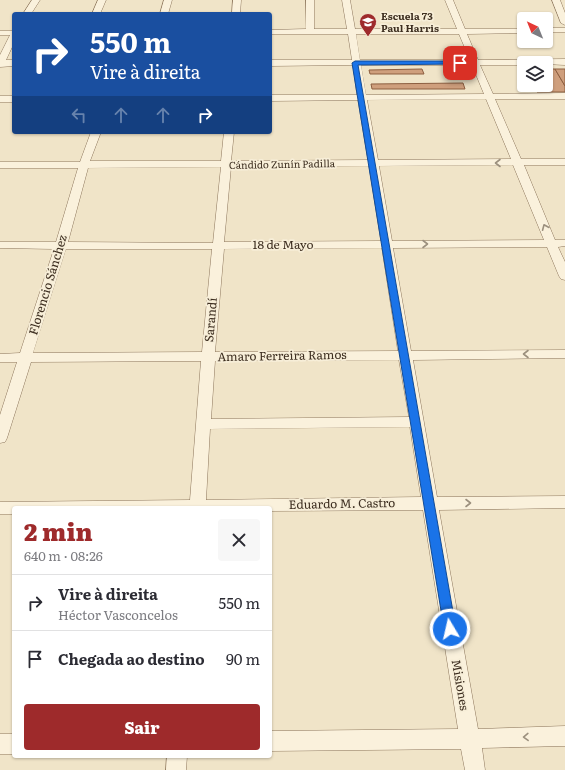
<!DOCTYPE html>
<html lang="pt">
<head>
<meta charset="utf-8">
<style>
	body { margin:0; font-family:Literata,serif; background:#f7f7f7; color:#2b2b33; height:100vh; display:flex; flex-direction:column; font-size:15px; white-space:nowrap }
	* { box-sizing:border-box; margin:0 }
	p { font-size:13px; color:#7c7c81 }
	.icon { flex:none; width:22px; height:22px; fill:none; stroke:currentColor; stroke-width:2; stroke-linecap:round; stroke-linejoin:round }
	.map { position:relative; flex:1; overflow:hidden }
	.drawer { position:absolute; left:12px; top:506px; width:260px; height:252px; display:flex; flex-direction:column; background:#fff; border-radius:4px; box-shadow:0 1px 3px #0004 }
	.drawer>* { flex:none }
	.top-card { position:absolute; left:12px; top:12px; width:260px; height:122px; border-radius:4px; box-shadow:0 1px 3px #0004; background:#1a4fa0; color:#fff; overflow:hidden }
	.needle { width:26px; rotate:317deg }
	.buttons { position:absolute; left:517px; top:12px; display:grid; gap:8px }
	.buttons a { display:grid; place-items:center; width:36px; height:36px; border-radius:4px; background:#fff; box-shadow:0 1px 3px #0004; font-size:20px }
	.pin { position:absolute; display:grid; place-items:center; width:34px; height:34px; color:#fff; margin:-17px; border-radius:8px; box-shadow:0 2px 6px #0006 }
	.me { position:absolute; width:44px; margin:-22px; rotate:351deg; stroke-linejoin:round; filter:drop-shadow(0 0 3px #0008) }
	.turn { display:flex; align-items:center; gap:14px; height:84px; padding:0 12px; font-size:18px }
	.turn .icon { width:52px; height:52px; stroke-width:2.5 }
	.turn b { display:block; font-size:28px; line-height:34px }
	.lanes { display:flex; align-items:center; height:38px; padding:0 12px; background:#0003; justify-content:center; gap:20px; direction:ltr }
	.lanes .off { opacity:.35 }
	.round { display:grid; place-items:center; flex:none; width:42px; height:42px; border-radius:4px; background:#f7f7f7 }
	.summary { display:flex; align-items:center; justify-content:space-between; height:68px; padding:0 12px }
	h1 { font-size:24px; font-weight:800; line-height:30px; color:#9e2a2b }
	.primary-button { display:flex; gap:8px; margin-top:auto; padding:8px 12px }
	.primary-button a { flex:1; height:46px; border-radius:4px; background:#9e2a2b; color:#fff; font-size:16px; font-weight:800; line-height:46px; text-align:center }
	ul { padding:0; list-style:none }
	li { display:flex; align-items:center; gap:12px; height:56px; padding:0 12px; border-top:1px solid #e1e1e2 }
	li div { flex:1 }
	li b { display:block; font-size:15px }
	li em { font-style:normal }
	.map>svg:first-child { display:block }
</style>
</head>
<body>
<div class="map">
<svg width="565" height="770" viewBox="0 0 565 770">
	<rect width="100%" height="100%" fill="#f0e4c8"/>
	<g fill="#cf9f7d" stroke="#8d5f41">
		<path d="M422,69L424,74H370L369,70Z"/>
		<path d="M546,69H555L565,86V92H537L534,85H546Z"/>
		<path d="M555,69H565V86Z"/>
		<path d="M463,83L465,89H372L371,84Z"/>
	</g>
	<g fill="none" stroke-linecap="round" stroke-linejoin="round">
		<defs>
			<g id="minor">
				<path d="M32,0H40L31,14H23Z"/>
				<path d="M98,0H106L100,14H92Z"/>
				<path d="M164,0H172L168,14H160Z"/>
				<path d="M233,0H241L240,14H232Z"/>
				<path d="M306,0H314V29H347L342,0H350L355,29H457L445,0H453L465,29H524V33L467,34L478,60L565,59V65L524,63V65H480L493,94L565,93V99H495L521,159H565V165H524L555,240H565V246L558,247L565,262V280L561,279L559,276L547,247L393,248L411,351L565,350V358L413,360L437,497L565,496V508L439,510L478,729L565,726V746L482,748L485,770H465L461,749L270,751V731L458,729L423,510L270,511V508H14V514H0V502L190,500L201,361L31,362L7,438L5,442L0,443V415L17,362H0V354L20,353L54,249L0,248V242H56L78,168H0V162H80L91,132H101L90,161H221L224,132H234L231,161L368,160L358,100L270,101V95H357L353,65L270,66V60H352L348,34H270V30L306,29ZM356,34H459L470,60H360ZM361,65H472L484,94L366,95ZM486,99L511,159L378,160L367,100ZM513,165L544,240L392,241L379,166ZM369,166L381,241L224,242L231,167ZM221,167L213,243L68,242L88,168ZM382,248L398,351L215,352L224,249ZM66,249H212L202,352L33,353ZM399,360L409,417L211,419L215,361ZM410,427L421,497L206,500L210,429Z"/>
				<path d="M552,0H560L565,13V25L561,23Z"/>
				<rect x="546" y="28" width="19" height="4"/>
				<path d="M0,31H14V43L6,60H14V66L0,67V55L10,35H0Z"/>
				<rect x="0" y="96" width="14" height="6"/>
				<rect x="0" y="734" width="14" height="20"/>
				<path d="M167,756H187L186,770H166Z"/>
			</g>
		</defs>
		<use href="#minor" stroke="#8d765c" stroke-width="1"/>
		<use href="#minor" fill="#faf1dc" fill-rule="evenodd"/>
	</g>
	<defs><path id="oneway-chevron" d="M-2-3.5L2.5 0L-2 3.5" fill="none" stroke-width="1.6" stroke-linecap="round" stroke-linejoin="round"/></defs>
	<g stroke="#9c907e">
		<use href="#oneway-chevron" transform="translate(498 163) rotate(-180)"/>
		<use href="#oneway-chevron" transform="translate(545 227) rotate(-113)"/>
		<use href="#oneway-chevron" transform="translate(425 244)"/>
		<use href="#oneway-chevron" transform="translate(526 354) rotate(180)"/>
		<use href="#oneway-chevron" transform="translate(468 503)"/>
		<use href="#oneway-chevron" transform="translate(526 737) rotate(178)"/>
	</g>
	<path fill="#1a73e8" stroke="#114b97" d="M355,61H460L463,63L460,64L358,65L456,629L455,633L450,634L446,633L444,629L352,63Z"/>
	<defs>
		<symbol id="school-pin" viewBox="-11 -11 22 30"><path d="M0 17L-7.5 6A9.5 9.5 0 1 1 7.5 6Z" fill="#9e2a2b" stroke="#f7eed8"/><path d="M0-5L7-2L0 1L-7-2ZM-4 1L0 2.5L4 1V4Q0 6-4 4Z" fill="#fff"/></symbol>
	</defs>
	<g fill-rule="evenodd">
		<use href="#school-pin" x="358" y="12" width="20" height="27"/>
	</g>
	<g text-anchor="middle" stroke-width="3.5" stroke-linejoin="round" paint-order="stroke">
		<g font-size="10" font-weight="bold" fill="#3d2e20" stroke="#f7eed8" text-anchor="start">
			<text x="381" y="20">Escuela 73<tspan x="381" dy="12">Paul Harris</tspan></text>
		</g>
		<g font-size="10" fill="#3d2e20" stroke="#f7eed8">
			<text transform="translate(282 164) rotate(-1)" y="4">Cándido Zunín Padilla</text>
		</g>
		<g font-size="12" fill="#3d2e20" stroke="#f7eed8">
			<text x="283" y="249">18 de Mayo</text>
			<text transform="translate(48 285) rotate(-73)" y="4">Florencio Sánchez</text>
			<text transform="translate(211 320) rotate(-85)" y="4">Sarandí</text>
			<text transform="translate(282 356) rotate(-1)" y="4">Amaro Ferreira Ramos</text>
			<text transform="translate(342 504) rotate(-1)" y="4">Eduardo M. Castro</text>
			<text transform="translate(460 685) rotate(80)" y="4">Misiones</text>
		</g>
	</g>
</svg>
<div class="buttons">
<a><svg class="needle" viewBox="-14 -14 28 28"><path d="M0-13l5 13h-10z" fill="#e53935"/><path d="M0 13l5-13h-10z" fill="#7c7c81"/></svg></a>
<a><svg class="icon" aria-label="layers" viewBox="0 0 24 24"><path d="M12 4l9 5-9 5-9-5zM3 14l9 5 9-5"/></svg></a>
</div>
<div class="pin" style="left:460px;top:63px;background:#d93025"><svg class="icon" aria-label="arrive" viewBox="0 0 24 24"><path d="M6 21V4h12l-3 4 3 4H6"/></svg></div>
<svg class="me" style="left:450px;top:629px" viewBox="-20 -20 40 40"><circle r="17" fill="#1a73e8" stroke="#fff" stroke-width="3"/><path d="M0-11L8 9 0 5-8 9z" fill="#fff"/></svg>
<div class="top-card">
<div class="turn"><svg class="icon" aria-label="right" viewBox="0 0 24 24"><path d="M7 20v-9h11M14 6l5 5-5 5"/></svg><div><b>550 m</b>Vire à direita</div></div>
<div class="lanes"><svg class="icon off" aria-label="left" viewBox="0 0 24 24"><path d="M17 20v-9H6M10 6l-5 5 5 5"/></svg><svg class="icon off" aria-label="ahead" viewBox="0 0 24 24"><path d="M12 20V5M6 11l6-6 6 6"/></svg><svg class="icon off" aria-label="ahead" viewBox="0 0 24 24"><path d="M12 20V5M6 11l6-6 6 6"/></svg><svg class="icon" aria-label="right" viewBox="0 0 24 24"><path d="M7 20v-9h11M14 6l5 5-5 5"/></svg></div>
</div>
<section class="drawer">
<div class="summary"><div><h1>2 min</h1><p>640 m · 08:26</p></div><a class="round"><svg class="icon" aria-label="close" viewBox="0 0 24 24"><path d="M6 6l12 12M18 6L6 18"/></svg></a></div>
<ul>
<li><svg class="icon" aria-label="right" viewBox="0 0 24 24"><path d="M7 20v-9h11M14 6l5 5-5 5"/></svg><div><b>Vire à direita</b><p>Héctor Vasconcelos</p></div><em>550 m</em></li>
<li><svg class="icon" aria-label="arrive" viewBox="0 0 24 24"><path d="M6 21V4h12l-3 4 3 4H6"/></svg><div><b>Chegada ao destino</b></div><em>90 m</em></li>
</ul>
<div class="primary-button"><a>Sair</a></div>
</section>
</div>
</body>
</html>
